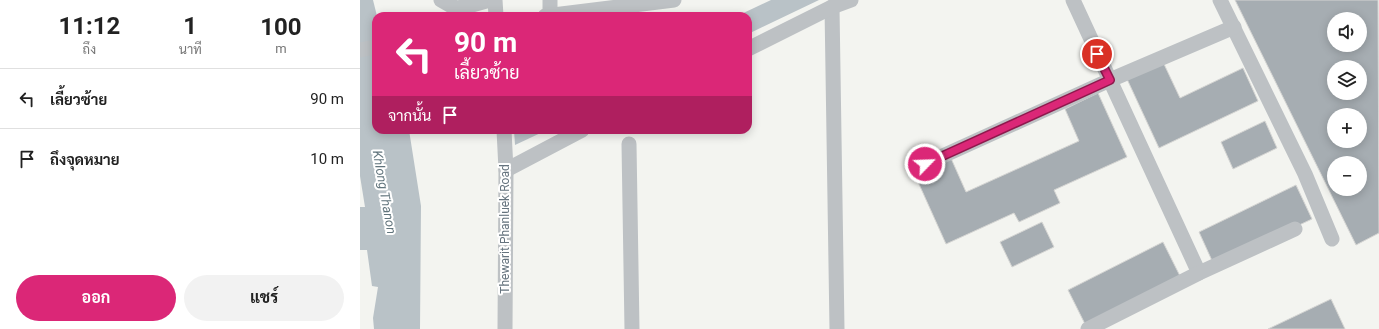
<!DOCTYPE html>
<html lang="th">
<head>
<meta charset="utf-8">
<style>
	body { margin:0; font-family:Roboto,Sarabun,sans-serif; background:#f2f2f2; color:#222; height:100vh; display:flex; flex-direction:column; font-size:15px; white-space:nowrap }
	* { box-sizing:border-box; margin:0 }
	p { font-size:13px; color:#767676 }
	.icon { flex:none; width:22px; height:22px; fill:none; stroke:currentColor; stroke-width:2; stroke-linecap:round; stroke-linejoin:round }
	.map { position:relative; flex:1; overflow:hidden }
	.side { display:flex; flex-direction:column; background:#fff; width:360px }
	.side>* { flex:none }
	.guide { position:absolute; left:12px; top:12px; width:380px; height:122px; border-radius:12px; box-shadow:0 2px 10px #0003; background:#db2777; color:#fff; overflow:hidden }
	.tools { position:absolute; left:967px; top:12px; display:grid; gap:8px }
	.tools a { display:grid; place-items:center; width:40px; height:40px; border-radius:50%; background:#fff; box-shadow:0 2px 10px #0003; font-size:20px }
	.pin { position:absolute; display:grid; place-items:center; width:34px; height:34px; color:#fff; margin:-17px; border:2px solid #fff; border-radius:50%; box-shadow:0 1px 4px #0007 }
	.me { position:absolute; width:44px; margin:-22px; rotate:66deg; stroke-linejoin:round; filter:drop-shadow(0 0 3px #0008) }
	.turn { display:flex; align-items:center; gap:14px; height:84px; padding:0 16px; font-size:18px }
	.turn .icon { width:52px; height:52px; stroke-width:2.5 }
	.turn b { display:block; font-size:28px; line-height:34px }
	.then { display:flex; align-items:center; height:38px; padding:0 16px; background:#0003; gap:8px; font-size:15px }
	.eta { display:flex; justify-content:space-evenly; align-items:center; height:68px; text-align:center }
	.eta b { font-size:24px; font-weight:700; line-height:28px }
	.cta { display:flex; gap:8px; margin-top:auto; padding:8px 16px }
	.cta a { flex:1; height:46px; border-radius:24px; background:#db2777; color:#fff; font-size:16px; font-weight:700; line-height:46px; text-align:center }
	.cta a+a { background:#f2f2f2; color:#222 }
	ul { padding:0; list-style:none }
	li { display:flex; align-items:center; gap:12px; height:60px; padding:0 16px; border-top:1px solid #e0e0e0 }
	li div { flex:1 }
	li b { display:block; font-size:15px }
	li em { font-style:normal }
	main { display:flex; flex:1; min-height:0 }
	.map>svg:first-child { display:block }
</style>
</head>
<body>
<main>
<section class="side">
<div class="eta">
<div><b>11:12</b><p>ถึง</p></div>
<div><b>1</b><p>นาที</p></div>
<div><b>100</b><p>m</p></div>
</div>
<ul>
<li><svg class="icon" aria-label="left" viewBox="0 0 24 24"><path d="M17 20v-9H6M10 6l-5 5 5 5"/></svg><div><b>เลี้ยวซ้าย</b></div><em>90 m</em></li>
<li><svg class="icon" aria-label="arrive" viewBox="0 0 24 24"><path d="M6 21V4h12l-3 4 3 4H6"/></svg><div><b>ถึงจุดหมาย</b></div><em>10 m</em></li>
</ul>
<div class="cta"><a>ออก</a><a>แชร์</a></div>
</section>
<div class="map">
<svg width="1019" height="329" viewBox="0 0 1019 329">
	<rect width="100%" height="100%" fill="#f3f4f0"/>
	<g fill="#b9c2c7">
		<path d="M0,0H13L17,16L16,130H49L61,206L60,329H14L13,318L18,287L12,286L7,250H0V207H5L0,176Z"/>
		<path d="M411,0H459L388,34V16H377Z"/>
		<path d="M154,130H187L155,145Z"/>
	</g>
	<g fill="#a6adb2" stroke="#d5d5d3" fill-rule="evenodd">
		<path d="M875,0H1018L1019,233L996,245ZM974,19H1000V45H974ZM974,67H1000V93H974ZM974,115H1000V141H974ZM974,163H1000V189H974Z"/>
		<path d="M803,62L820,98L883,68L898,101L799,148L767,79Z"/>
		<path d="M738,93L767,157L694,190L700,203L659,222L654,213L586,244L554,173L590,156L606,192L719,141L705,109Z"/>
		<path d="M905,121L917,148L873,169L861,142Z"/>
		<path d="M936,185L952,219L854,265L839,232Z"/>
		<path d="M682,222L694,247L652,267L640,242Z"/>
		<path d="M803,242L820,276L725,324L708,290Z"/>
		<path d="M971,299L985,329H908Z"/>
	</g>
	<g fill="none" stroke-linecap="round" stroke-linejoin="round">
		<g stroke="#bdc1c4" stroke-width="15">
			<path d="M81,0L95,8L105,7L130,0"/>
			<path d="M135,0L136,16"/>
			<path d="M713,0L839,273"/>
			<path d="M860,0L945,174L972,239"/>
			<path d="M472,7L477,329"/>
			<path d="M190,14V0"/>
			<path d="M185,16L314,0"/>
			<path d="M388,49L472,7L491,0"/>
			<path d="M0,50L16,47"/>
			<path d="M144,130L146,170L145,329"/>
			<path d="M269,144L272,329"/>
			<path d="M565,164L750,80L874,27"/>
			<path d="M146,170L222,130"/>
			<path d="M728,329L839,273L935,229"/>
		</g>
	</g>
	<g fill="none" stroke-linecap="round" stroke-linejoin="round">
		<defs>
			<path id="route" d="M565,164L750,80L737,54"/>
		</defs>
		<use href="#route" stroke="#8e194d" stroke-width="10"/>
		<use href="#route" stroke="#db2777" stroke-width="7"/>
	</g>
	<g text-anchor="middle" stroke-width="4" stroke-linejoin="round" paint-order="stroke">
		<g font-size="12" fill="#65737e" stroke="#fff">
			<text transform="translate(145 229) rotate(-90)" y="4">Thewarit Phanluek Road</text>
		</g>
		<g font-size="13" font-style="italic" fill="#61747c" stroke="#fff">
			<text transform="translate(25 192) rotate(80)" y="5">Khlong Thanon</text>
		</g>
	</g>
</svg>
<div class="tools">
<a><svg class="icon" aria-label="sound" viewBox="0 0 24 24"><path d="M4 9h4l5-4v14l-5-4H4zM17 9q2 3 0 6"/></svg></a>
<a><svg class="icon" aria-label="layers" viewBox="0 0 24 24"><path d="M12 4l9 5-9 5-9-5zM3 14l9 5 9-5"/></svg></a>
<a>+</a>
<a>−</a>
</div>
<div class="pin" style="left:737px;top:54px;background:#d93025"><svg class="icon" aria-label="arrive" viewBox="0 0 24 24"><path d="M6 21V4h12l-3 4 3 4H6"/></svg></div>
<svg class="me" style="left:565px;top:164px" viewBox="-20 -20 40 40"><circle r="17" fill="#db2777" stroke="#fff" stroke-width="3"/><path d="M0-11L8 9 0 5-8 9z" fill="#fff"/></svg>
<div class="guide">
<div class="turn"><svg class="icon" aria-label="left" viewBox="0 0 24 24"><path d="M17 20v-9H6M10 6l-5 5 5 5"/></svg><div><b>90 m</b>เลี้ยวซ้าย</div></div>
<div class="then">จากนั้น<svg class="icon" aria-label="arrive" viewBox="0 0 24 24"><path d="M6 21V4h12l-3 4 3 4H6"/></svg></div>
</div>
</div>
</main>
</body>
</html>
